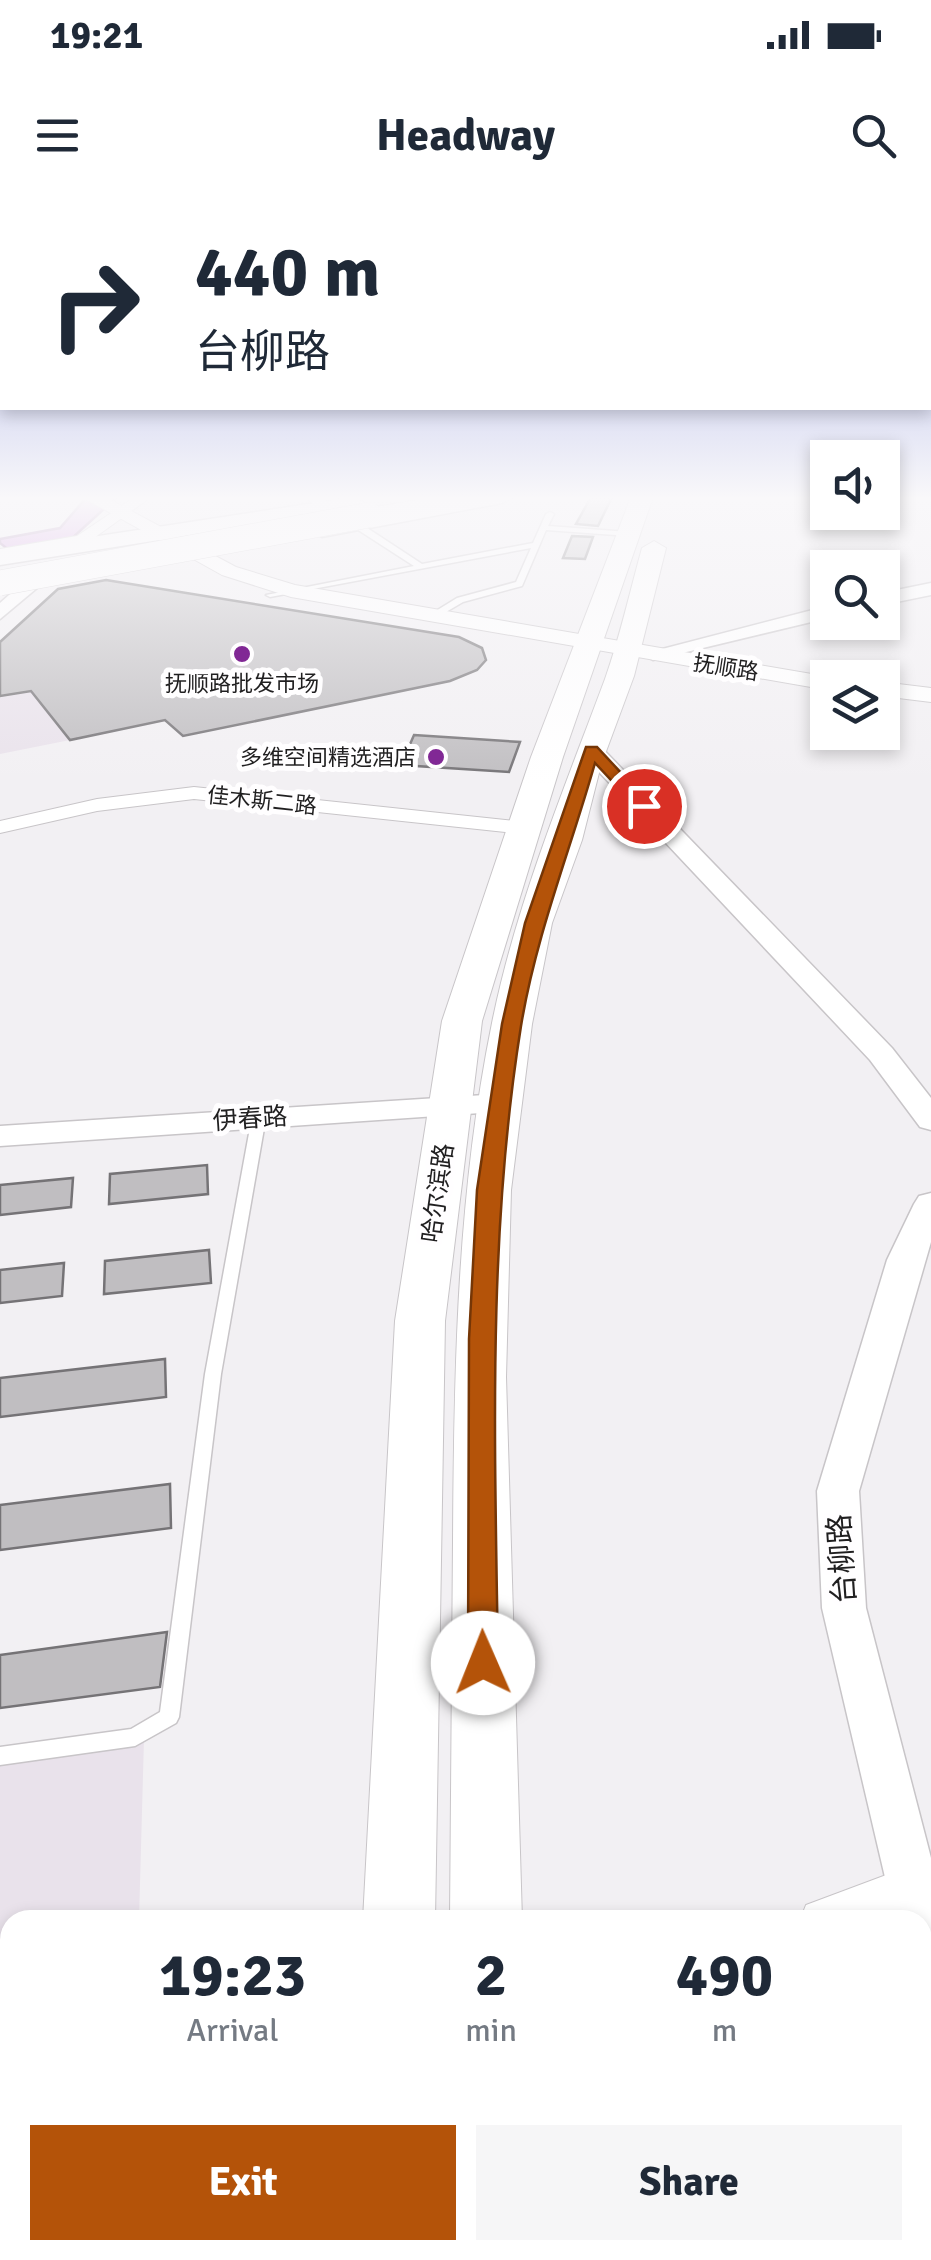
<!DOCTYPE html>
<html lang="en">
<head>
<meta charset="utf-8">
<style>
	body { margin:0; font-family:Signika,"Noto Sans SC",sans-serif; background:#f6f6f7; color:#1f2937; height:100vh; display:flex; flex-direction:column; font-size:38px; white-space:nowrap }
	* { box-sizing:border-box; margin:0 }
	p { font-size:32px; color:#747a83 }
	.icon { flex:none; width:55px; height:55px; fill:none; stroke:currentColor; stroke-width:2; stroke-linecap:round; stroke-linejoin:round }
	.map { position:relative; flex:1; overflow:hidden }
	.drawer { position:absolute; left:0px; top:1710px; width:932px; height:350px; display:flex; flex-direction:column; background:#fff; border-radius:30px 30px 0 0; box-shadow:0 5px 15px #0003 }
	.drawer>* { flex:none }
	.hud { position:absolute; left:0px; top:0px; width:932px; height:210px; box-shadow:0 5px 15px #0003; background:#fff; color:#1f2937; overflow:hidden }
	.buttons { position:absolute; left:810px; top:240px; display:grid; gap:20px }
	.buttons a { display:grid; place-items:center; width:90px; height:90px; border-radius:0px; background:#fff; box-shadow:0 5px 15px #0003; font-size:50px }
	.pin { position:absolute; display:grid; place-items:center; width:85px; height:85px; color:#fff; margin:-42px; border:5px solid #fff; border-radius:50%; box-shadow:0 2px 10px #0007 }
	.me { position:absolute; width:110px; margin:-55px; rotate:359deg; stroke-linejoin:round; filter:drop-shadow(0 0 8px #0008) }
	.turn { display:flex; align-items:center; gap:35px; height:210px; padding:0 30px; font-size:45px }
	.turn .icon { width:130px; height:130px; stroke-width:2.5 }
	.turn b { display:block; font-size:70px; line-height:85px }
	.eta { display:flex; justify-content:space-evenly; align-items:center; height:170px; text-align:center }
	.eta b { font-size:60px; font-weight:700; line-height:70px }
	.cta { display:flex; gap:20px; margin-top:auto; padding:20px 30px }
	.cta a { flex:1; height:115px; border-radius:0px; background:#b45309; color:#fff; font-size:40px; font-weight:700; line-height:115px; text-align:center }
	.cta a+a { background:#f6f6f7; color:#1f2937 }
	.status { display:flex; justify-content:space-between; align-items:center; height:70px; padding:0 50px; background:#fff; direction:ltr }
	.status svg { height:28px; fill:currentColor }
	header { display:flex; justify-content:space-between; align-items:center; height:130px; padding:0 30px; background:#fff; font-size:45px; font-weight:700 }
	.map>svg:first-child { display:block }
</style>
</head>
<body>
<div class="status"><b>19:21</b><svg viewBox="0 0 49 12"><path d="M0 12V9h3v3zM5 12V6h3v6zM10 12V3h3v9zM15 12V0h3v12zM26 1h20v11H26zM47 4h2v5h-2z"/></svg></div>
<header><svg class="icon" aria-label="menu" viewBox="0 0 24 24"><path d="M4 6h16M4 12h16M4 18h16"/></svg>Headway<svg class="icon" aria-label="search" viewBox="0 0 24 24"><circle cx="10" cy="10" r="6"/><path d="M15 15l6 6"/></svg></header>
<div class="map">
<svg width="931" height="2060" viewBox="0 0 931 2060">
	<rect width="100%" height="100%" fill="#f2f0f3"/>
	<g fill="#e9e2eb">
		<path d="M31,491L70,540L0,554V496Z"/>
		<path d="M144,1539L139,1720H10V1905L0,1909V1550Z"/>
	</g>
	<path fill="#f6d0ff" d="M68,2050H256L255,2060H69Z"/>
	<path fill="#d297e1" stroke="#9d73a7" stroke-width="2.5" d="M87,297H117L70,340L10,351L0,343V339L60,328Z"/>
	<g fill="#c0bec1" stroke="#757376" stroke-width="2.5">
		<path d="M591,297H612L598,326L576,324Z"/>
		<path d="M572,336L593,337L585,359L563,358Z"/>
		<path d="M106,380L459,437L482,448L486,460L477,470L450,481L183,536L165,520L70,540L31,491L0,496V442L58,389Z"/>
		<path d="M414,535L520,542L509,572L401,565Z"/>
		<path d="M207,965L208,994L109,1004L110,974Z"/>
		<path d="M73,978L71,1007L0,1015V985Z"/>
		<path d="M209,1050L211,1083L104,1094L105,1061Z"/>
		<path d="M64,1063L62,1096L0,1103V1070Z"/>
		<path d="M165,1159L166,1197L0,1217V1178Z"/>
		<path d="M170,1284L171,1328L0,1350V1305Z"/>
		<path d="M167,1432L160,1487L0,1508V1455Z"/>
	</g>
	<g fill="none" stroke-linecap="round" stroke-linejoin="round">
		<defs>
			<g id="service">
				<path d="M550,312L554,314L548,326L629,332L633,334L629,336L546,330L522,386L463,402L434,419L431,418V414L457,398L516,382L531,348L270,397L266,395L414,366L352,326V322H358L422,364L533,343L546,314Z"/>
				<path d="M259,913L266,917L221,1174L179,1517L176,1523L135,1546L0,1565V1547L131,1529L160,1512L205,1174L252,917Z"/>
			</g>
			<g id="minor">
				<path d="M135,297H151L87,343L0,359V349L77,336Z"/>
				<path d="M305,297H321L330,304L318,307Z"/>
				<path d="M194,587L525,622L536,628L525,634L194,599L97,611L0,633V621L97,599Z"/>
				<path d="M913,1665L931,1667V1709L913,1707L879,1720H800L806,1705Z"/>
				<path d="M10,1996V2048L0,2051V1999Z"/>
			</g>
			<g id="tertiary">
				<path d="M27,379L43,383L0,419V403Z"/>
				<path d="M931,383V395L882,405V393Z"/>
				<path d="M828,406V418L653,460L643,454Z"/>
				<path d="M591,543L599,545L892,848L931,898V930L920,927L870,860L583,555V545Z"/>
				<path d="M500,894L511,897L516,904L511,911L0,946V926Z"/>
				<path d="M931,993V1042L859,1291L866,1408L931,1658V1791L922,1788V1720H895L822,1408L817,1291L887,1060L914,1004L919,996Z"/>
			</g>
			<g id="secondary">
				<path d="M82,297H105L236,367L295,385L835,478H828V490L291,397L222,375Z"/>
				<path d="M882,482L931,488V502L882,496Z"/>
			</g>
			<g id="primary">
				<path d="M354,297L365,303L362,308L0,365V351Z"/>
				<path d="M469,297H513L502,303L322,337L311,330L322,323Z"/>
			</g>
			<g id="trunk">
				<path d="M437,297H486L475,304L369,322L357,315L369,308Z"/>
				<path d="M631,297H653L563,557L482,821L445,1121L435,1720H363L395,1121L442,821L531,557Z"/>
				<path d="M654,341L666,348L634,476L601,565L582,640L552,723L532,824L511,990L506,1177L522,1720H450C451,1594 452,1468 453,1342C454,1168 457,994 492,823C516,704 563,592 605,479C620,437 630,391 642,348Z"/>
				<path d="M335,2050H417L416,2060H334Z"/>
				<rect x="447" y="2050" width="82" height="10"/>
			</g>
		</defs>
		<use href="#service" stroke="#c8c5c8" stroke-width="3"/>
		<use href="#minor" stroke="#c8c5c8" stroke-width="2"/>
		<use href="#tertiary" stroke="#c8c5c8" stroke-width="3"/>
		<use href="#secondary" stroke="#c8c5c8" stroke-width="2"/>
		<use href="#primary" stroke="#c8c5c8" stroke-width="3"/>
		<use href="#trunk" stroke="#c8c5c8" stroke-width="2"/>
		<use href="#service" fill="#fff" fill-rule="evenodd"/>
		<use href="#minor" fill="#fff" fill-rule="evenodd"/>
		<use href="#tertiary" fill="#fff" fill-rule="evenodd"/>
		<use href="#secondary" fill="#fff" fill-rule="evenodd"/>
		<use href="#primary" fill="#fff" fill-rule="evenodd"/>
		<use href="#trunk" fill="#fff" fill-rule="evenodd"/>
		<defs>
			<path id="trunk-bridge" d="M0,383L369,315"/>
		</defs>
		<use href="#trunk-bridge" stroke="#c8c5c8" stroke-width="26" stroke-linecap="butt"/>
		<use href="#trunk-bridge" stroke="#fff" stroke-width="25"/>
	</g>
	<linearGradient id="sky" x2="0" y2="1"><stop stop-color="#9fa8e5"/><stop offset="0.51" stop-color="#f9f8fa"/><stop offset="1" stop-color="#f9f8fa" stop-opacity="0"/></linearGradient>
	<rect width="931" height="585" fill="url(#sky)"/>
	<path fill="#b45309" stroke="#753606" stroke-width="2.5" d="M586,547H597L652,606L638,609L595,563C570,651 536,735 521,826C487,1037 495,1250 498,1463L493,1472L483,1476L472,1472L468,1463L469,1139L477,990L502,824L525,723Z"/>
	<g fill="#812895" stroke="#fffeff" stroke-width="4">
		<circle cx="242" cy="454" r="10"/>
		<circle cx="436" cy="557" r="10"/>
	</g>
	<g text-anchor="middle" stroke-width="10" stroke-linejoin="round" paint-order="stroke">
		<g font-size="22" fill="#201f20" stroke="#fffeff">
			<text transform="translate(726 467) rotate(9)" y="8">抚顺路</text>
			<text transform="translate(262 600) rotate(6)" y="8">佳木斯二路</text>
		</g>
		<g font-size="22" fill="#201f20" stroke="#fffeff">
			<text x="242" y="491">抚顺路批发市场</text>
			<text x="416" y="565" text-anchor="end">多维空间精选酒店</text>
		</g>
		<g font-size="25" fill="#201f20" stroke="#fffeff">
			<text transform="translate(250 918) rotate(-4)" y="9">伊春路</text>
			<text transform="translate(437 993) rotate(-82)" y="9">哈尔滨路</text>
		</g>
		<g font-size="30" fill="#201f20" stroke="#fffeff">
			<text transform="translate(842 1359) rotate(-94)" y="10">台柳路</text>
		</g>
	</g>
</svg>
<div class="buttons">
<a><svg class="icon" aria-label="sound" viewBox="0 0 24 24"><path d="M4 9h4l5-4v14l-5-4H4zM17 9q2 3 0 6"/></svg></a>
<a><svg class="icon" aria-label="search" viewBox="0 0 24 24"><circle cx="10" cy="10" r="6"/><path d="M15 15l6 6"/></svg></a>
<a><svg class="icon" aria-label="layers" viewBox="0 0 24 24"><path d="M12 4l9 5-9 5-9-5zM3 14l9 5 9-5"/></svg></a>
</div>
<div class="pin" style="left:644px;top:606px;background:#d93025"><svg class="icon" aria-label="arrive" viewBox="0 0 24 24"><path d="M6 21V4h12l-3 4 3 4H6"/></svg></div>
<svg class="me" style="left:483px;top:1463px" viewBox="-20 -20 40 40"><circle r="19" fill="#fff"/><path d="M0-13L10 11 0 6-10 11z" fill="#b45309"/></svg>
<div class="hud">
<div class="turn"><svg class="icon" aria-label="right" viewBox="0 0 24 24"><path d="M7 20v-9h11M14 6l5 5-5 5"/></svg><div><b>440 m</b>台柳路</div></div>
</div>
<section class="drawer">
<div class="eta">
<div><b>19:23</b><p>Arrival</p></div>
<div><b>2</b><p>min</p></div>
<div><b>490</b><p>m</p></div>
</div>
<div class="cta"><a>Exit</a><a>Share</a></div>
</section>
</div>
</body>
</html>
